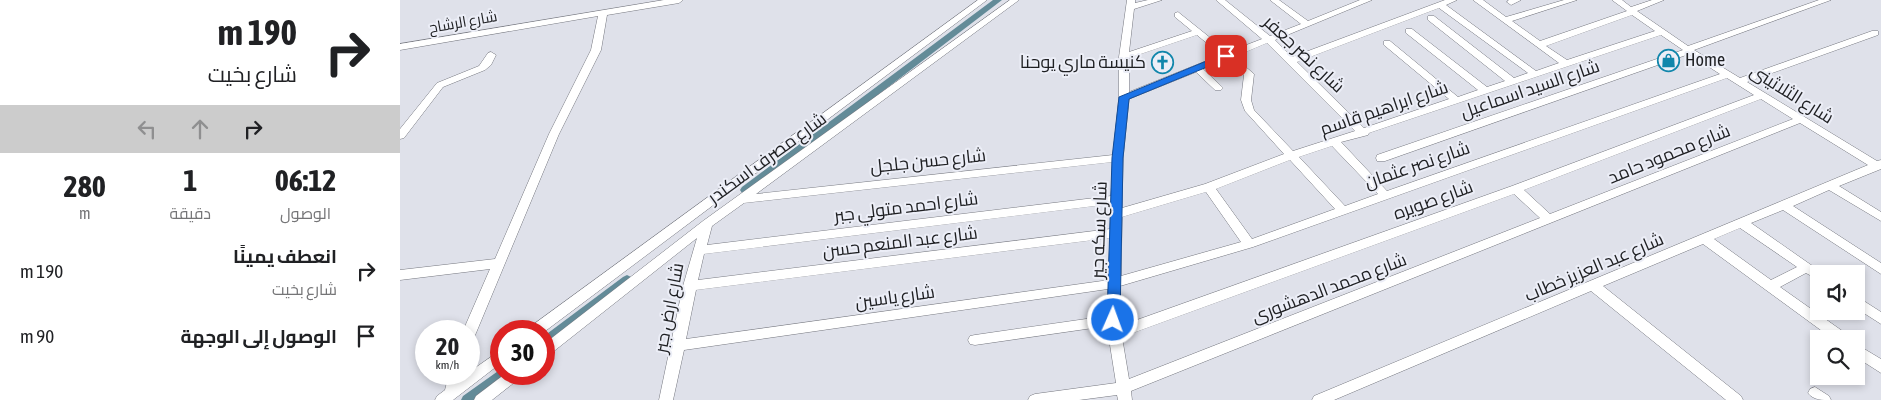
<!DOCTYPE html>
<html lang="ar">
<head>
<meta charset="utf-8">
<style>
	body { margin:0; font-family:"Asap Condensed",Cairo,sans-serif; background:#f2f2f2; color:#202124; direction:rtl; height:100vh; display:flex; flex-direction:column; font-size:19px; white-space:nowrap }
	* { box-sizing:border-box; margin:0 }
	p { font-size:16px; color:#757577 }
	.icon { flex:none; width:28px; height:28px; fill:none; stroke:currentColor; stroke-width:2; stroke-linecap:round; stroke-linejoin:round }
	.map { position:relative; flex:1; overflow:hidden; direction:ltr }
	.side { display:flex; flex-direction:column; background:#fff; width:400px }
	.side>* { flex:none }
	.guide { background:#fff; color:#202124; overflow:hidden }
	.controls { position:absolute; left:1410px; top:265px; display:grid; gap:10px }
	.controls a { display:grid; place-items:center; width:55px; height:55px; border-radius:0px; background:#fff; box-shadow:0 2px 8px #0003; font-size:25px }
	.speed { position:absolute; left:15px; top:320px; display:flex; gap:10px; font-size:25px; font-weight:700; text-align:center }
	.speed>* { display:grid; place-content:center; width:65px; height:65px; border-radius:50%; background:#fff; box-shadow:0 2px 8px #0003; line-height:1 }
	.speed small { font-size:12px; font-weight:400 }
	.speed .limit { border:8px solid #d22; background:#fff; color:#111 }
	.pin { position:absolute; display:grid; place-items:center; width:42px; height:42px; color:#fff; margin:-21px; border-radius:10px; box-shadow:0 2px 8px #0006 }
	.me { position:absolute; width:55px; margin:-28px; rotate:2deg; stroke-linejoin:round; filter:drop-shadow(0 0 4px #0008) }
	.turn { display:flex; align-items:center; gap:18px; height:105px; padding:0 20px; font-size:22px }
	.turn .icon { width:65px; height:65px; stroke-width:2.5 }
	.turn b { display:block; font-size:35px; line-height:42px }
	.lanes { display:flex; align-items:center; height:48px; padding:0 20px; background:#0003; justify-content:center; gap:25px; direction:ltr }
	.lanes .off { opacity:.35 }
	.eta { display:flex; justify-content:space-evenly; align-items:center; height:85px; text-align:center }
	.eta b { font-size:30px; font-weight:700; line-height:35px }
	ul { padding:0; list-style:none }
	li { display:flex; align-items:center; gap:15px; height:65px; padding:0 20px }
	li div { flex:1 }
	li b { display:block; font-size:19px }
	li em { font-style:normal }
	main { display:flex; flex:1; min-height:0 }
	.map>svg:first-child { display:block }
</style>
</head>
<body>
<main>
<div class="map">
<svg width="1481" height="400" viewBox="0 0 1481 400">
	<rect width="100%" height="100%" fill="#dfe1ea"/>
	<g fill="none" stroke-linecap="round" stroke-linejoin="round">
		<g fill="#638b98" fill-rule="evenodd">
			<path d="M593,0H602L350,193H342L340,190L342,187Z"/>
			<path d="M227,275L231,277L233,280L231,283L149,347L144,348V336L223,277Z"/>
			<path d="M101,369V374H110L108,378L79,400H61L63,396Z"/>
		</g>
		<defs>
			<g id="street">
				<path d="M264,0H283L279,3L207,15L201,50L159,134L76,333L74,337L69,338V331H63L90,269L0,280V270L95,259L149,134L191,50L198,16L0,50V44Z"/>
				<path d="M578,0H587L144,332L129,331L130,327Z"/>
				<path d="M610,0H619L356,194L713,155L719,97V57L727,0H735V3L748,0H762L734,9L729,52L792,31L775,17V13L778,12L828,52L862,39L816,0H825L870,36L901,24L870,0H879L908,21L960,0H972L875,40L892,57L1045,0H1057L1046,5L1136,71L1159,63L1073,0H1083L1106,17L1164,0H1177L1112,21L1140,41L1227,11L1212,0H1222L1231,7L1252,0H1264L1237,11L1288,46L1419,0H1431L1294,50L1340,78L1472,31H1478V35L1347,82L1477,161L1481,160V169L1439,186L1481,212V221L1429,190L1393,206L1481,263V274L1383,210L1351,223L1424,274H1419V280L1406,273L1380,287L1448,335L1449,339H1433L1303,244L1203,286L1341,396L1343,400H1326L1191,291L934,400H912L914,396L1468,165L1400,123L731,391L732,400H718L717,395L679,400H628L630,396L635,394L716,383L707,326L575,345L570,344L568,340L570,336L575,335L707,316L708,289L284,350L273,400H259L283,286L297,238L149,355L144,357V344L303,221ZM1039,8L1128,73L1114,78L1034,16H1028V20L1105,81L1087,87L1012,29H1006V33L1078,90L1058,97L990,41H984V45L1049,99L964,128L897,62ZM1232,15L1255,31L1167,60L1146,46ZM797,35L821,55L729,92V58ZM1261,35L1283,50L977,155L976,158L977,161H985L1289,54L1320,74L987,191L941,142L968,135L969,133ZM867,43L955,131L893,151L854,110L851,100L854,74L834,57ZM826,60L844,75L841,100L845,111L884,154L805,184L722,208L723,158L729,99L796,72L815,90H821L823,88L821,86L803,69ZM1327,78L1354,95L1112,186L720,326V286L853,247ZM1361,99L1393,119L1150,214L1124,190ZM932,146L978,194L945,206L899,157ZM890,160L935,209L852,239L816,189ZM713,162L711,196L307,245L312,226L344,203ZM806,192L841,242L721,276L722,217ZM1114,194L1140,218L729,379L722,337ZM711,204L710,229L298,280L304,254ZM1340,228L1397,267L1371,280L1314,239ZM710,238L708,279L702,281L286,339L296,290Z"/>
				<path d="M1109,0H1121L1111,5L1107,2Z"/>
				<path d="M91,52L96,55L91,65L85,70L43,87L4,138L0,139V129L37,83L79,66L88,53Z"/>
				<path d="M1456,296L1481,312V324L1456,308Z"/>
				<path d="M1456,344L1481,359V373L1456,357Z"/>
				<path d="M101,350V363L53,400H35L37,396L45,390L49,374H63L62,377Z"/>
				<path d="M105,374H122L120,378L92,400H74L76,396Z"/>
				<path d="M1415,387L1429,396L1431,400C1422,400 1413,400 1408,393L1410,389Z"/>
			</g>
		</defs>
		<use href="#street" stroke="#75777f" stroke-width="1"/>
		<use href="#street" fill="#fff" fill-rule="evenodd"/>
	</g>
	<path fill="#1a73e8" stroke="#114b97" d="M826,53L830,56L829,58L729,99L723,158L720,320L718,324H709L707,320L712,158L719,97Z"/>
	<defs>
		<symbol id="shop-ring" viewBox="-11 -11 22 22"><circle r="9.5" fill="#eceef7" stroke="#1186ab" stroke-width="1.5"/><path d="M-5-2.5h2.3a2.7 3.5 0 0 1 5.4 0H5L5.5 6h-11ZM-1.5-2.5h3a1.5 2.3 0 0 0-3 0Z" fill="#1186ab"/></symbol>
		<symbol id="church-ring" viewBox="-11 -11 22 22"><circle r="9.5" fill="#eceef7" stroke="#1186ab" stroke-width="1.5"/><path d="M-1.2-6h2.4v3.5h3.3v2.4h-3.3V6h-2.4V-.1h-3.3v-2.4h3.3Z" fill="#1186ab"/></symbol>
	</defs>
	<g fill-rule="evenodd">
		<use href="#shop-ring" x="1256" y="48" width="25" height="25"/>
		<use href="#church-ring" x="750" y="50" width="25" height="25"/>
	</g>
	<g text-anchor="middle" stroke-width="4" stroke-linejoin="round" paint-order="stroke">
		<g font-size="15" fill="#1e1f22" stroke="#eceef7">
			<text transform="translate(63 22) rotate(-10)" y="5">شارع الرشاح</text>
		</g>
		<g font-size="18" fill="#1e1f22" stroke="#eceef7">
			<text transform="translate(904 54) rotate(43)" y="6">شارع نصر جعفر</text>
			<text transform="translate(1130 89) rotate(-19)" y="6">شارع السيد اسماعيل</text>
			<text transform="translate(1392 94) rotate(32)" y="6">شارع الثلاثينى</text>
			<text transform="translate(984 108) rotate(-19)" y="6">شارع ابراهيم قاسم</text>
			<text transform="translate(1269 154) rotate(-22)" y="6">شارع محمود حامد</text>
			<text transform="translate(367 158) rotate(-36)" y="6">شارع مصرف اسكندر</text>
			<text transform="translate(528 161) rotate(-6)" y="6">شارع حسن جلجل</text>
			<text transform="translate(1017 165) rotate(-19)" y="6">شارع نصر عثمان</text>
			<text transform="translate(1033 200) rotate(-20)" y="6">شارع صويره</text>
			<text transform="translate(506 207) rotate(-7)" y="6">شارع احمد متولي جبر</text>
			<text transform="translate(699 230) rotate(-88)" y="6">شارع سكه جير</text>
			<text transform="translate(500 242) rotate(-7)" y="6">شارع عبد المنعم حسن</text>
			<text transform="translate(1194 267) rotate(-23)" y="6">شارع عبد العزيز خطاب</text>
			<text transform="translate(929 288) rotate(-21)" y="6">شارع محمد الدهشورى</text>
			<text transform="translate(495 297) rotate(-8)" y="6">شارع ياسين</text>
			<text transform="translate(269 308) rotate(-79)" y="6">شارع ارض جبر</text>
		</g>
		<g font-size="18" fill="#1e1f22" stroke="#eceef7" text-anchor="start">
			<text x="1285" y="66">Home</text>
			<text x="746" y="68" text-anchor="end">كنيسة ماري يوحنا</text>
		</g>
	</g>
</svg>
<div class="controls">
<a><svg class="icon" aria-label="sound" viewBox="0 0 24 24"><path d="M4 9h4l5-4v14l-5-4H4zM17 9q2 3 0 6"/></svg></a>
<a><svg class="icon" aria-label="search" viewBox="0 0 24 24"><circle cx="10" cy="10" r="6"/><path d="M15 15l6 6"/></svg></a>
</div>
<div class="speed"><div>20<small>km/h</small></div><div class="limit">30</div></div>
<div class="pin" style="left:826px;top:56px;background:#d93025"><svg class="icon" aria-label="arrive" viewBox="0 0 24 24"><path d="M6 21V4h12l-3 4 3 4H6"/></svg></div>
<svg class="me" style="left:713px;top:320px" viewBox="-20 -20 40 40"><circle r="17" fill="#1a73e8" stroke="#fff" stroke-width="3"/><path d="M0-11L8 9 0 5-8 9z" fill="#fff"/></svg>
</div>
<section class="side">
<div class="guide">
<div class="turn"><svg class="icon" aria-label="right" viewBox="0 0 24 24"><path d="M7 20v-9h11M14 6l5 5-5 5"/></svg><div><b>190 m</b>شارع بخيت</div></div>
<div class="lanes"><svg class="icon off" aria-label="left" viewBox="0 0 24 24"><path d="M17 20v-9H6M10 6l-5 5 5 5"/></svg><svg class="icon off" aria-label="ahead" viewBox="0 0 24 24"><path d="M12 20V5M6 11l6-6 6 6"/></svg><svg class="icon" aria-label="right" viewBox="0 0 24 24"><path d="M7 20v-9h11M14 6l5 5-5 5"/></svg></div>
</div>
<div class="eta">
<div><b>06:12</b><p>الوصول</p></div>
<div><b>1</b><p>دقيقة</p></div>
<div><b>280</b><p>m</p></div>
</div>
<ul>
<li><svg class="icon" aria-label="right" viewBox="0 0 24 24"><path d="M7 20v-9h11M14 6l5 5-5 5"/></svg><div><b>انعطف يمينًا</b><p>شارع بخيت</p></div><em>190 m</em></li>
<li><svg class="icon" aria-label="arrive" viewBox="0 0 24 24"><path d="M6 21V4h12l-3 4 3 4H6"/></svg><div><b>الوصول إلى الوجهة</b></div><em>90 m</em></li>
</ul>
</section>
</main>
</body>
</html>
